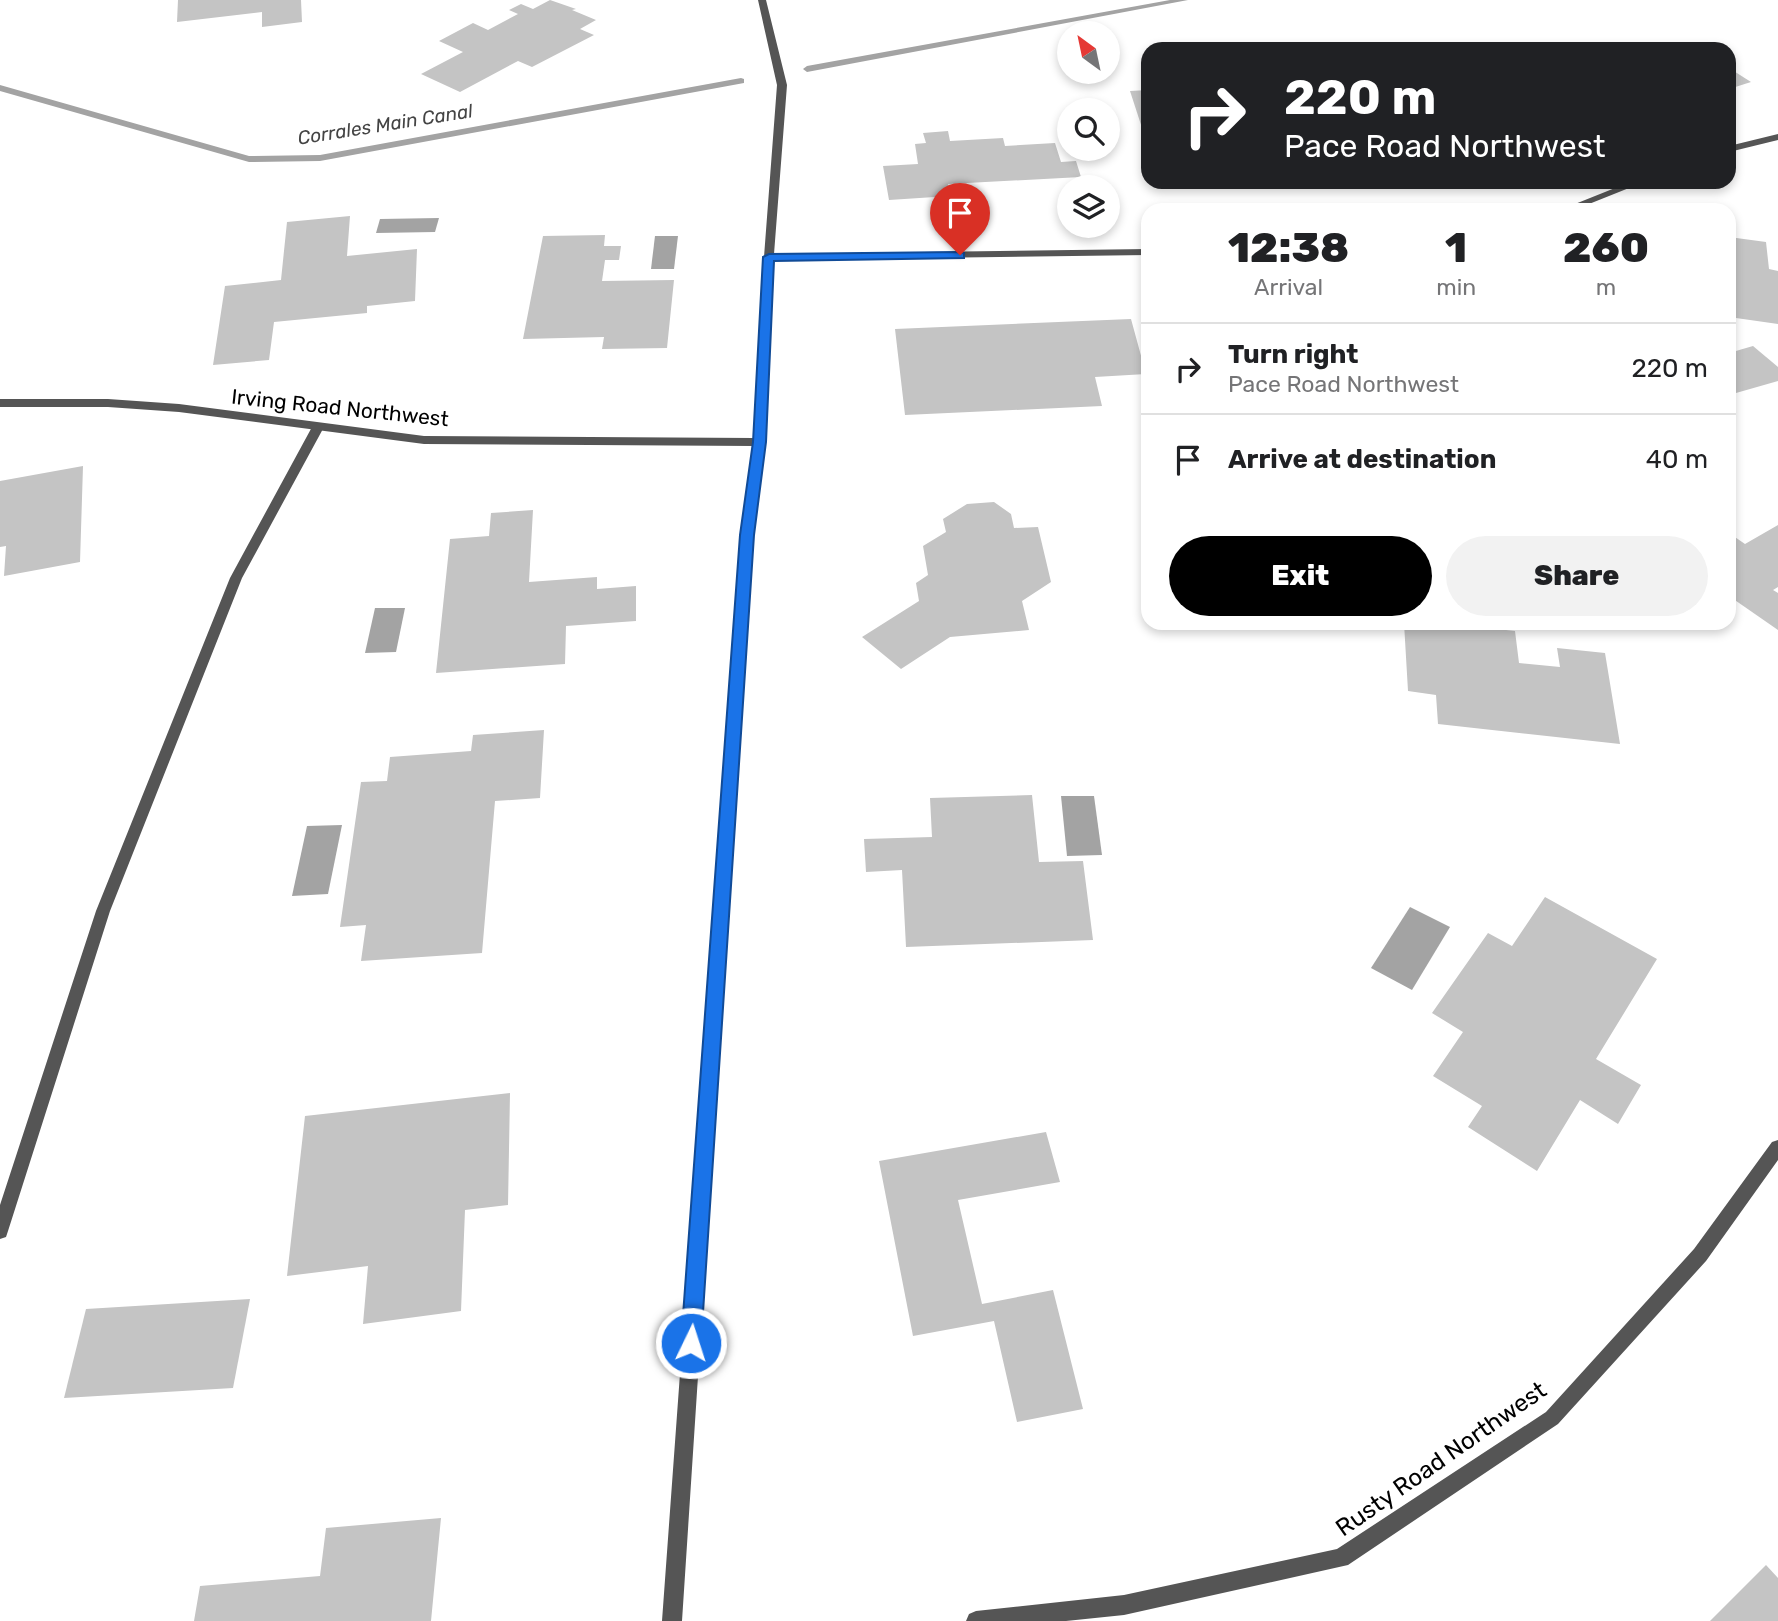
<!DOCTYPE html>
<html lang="en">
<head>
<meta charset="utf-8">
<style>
	body { margin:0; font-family:Rubik,sans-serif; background:#f2f2f2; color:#202124; height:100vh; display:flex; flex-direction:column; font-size:26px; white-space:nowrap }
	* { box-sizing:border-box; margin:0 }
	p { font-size:23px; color:#757577 }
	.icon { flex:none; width:38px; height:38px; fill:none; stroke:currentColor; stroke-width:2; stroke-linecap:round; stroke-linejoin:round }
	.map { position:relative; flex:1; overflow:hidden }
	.side { position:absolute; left:1141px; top:203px; width:595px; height:427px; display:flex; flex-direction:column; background:#fff; border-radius:21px; box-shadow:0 4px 10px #0003 }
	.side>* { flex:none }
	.guide { position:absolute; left:1141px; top:42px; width:595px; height:147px; border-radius:21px; box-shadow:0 4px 10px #0003; background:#202124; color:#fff; overflow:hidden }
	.needle { width:46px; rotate:327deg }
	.tools { position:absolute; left:1057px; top:21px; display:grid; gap:14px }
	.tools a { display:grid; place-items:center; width:63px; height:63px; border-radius:50%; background:#fff; box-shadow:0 4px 10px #0003; font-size:35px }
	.pin { position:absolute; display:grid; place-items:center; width:60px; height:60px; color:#fff; margin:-72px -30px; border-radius:50% 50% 50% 0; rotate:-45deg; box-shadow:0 0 7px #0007 }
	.pin .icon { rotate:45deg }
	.me { position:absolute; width:77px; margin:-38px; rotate:4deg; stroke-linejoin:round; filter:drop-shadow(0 0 5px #0008) }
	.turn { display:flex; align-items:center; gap:24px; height:147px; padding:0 28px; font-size:32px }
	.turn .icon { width:91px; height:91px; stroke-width:2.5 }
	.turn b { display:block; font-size:49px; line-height:60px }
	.eta { display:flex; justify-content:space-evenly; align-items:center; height:119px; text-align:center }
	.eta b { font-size:42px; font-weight:800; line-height:49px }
	.button { display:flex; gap:14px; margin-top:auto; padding:14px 28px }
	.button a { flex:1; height:80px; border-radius:42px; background:#000; color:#fff; font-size:28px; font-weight:800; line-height:80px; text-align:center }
	.button a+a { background:#f2f2f2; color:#202124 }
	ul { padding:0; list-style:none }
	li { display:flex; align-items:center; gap:21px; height:91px; padding:0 28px; border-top:2px solid #e0e0e0 }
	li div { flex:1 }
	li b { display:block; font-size:26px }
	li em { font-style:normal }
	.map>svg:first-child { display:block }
</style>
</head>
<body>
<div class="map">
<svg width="1778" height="1621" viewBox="0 0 1778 1621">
	<rect width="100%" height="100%" fill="#fff"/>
	<g fill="#a3a3a3">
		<path d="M439,218L435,232L376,233L380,219Z"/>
		<path d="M655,236H678L674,269H651Z"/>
		<path d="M375,608H405L396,652L365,653Z"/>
		<path d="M1061,796H1094L1102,855L1067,856Z"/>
		<path d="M342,825L328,894L292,896L307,826Z"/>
		<path d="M1410,907L1450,927L1412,990L1371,968Z"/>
	</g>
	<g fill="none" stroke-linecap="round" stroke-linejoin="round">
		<g fill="#a3a3a3" fill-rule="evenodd">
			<path d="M1170,0H1188L807,72L803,69L807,66Z"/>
			<path d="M741,78L744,79V83L320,161L249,162L0,91V85L249,156L320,155Z"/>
		</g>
	</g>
	<g fill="#c4c4c4">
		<path d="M178,0H301L302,22L262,27V12L177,22Z"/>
		<path d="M550,0L576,9L572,10L596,20L580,29L594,35L532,67L518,61L460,92L421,74L463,52L439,41L473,23L488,30L518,14L509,10L521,4L533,9Z"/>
		<path d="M1729,68L1751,82L1729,89Z"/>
		<path d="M1148,90V134H1144L1130,91Z"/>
		<path d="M948,131L950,141L1003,138L1005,146L1055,143L1061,162L1076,161L1081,177L948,184L950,196L889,200L883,166L918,164L915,144L926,143L923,133Z"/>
		<path d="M1182,182H1232L1234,186L1184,188Z"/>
		<path d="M350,216L347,256L417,249L415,301L367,306V313L274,322L269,360L213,365L225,286L281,280L287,222Z"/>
		<path d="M605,235L604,246H621L619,260H605L602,281L674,280L667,348L602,349L604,337L523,339L543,236Z"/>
		<path d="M1729,237L1766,242L1769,269L1778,271V324L1729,317Z"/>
		<path d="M1131,319L1146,374L1095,377L1102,406L905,415L895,329Z"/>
		<path d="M1753,346L1778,367V381L1729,395V353Z"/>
		<path d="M83,466L80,562L4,576L6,546L0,547V481Z"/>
		<path d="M994,502L1011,514L1014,528L1038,527L1051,582L1022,601L1029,630L950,637L901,669L862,637L919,601L916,583L928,575L923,546L946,532L943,519L967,504Z"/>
		<path d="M533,510L529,582L597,577V589L636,586V621L566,626L565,664L436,673L450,539L489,536L491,513Z"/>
		<path d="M1778,525V587L1773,590L1778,593V630L1729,596V533L1745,544Z"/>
		<path d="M1404,623H1442L1515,631L1519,663L1560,667L1557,648L1605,653L1620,744L1438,724L1436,695L1408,691Z"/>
		<path d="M544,730L540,798L495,801L482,953L361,961L366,925L340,927L361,782L387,781L390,757L471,751L473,735Z"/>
		<path d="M1032,795L1039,862L1083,861L1093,940L906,947L902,870L866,872L864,839L932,837L930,798Z"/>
		<path d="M1545,897L1657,959L1596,1059L1641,1085L1618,1124L1580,1100L1537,1171L1468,1127L1482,1106L1433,1076L1463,1032L1432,1013L1488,933L1512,946Z"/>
		<path d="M510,1093L508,1205L465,1210L461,1311L363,1324L368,1266L287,1276L305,1116Z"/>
		<path d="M1046,1132L1060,1182L958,1200L982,1304L1053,1290L1083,1409L1017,1422L994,1321L913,1336L879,1161Z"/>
		<path d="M250,1299L233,1388L64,1398L86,1309Z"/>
		<path d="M441,1518L431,1621H194L200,1586L320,1576L326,1528Z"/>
		<path d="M1766,1565L1778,1578V1621H1710Z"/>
	</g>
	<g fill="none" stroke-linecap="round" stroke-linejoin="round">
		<path fill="#555" fill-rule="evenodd" d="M318,423L324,427L242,578L110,911L8,1231L6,1237L0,1239V1205L96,911L230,578L312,427Z"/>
		<g fill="#555" fill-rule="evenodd">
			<path d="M758,0H766L787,85L774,254L1148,249V255L774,260L766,442L753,535L682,1621H662L741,535L754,446L424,444L179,412L108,407H0V399H108L179,404L424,436L754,438L764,257L777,85Z"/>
			<path d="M1778,134V140L1729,152V146Z"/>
			<path d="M1630,182H1644L1574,210H1560Z"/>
			<path d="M1778,1140V1160L1706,1261L1558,1424L1348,1565L1124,1615L1066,1621H966L969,1614L976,1611L1124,1595L1337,1549L1546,1412L1694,1249L1772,1142Z"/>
		</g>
	</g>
	<path fill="#1a73e8" stroke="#114b97" stroke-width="2" d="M960,252L964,253V258L774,261L766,442L754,535L701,1343L699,1350L691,1353L684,1350L681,1343L740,535L753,442L763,257L769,254Z"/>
	<g text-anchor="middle" stroke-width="5" stroke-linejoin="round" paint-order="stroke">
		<g font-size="19" font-style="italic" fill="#444" stroke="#fff">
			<text transform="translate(385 124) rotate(-9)" y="7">Corrales Main Canal</text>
		</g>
		<g font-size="21" fill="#000" stroke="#fff">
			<text transform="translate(340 408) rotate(6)" y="7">Irving Road Northwest</text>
		</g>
		<g font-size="24" fill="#000" stroke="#fff">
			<text transform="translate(1441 1459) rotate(-35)" y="8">Rusty Road Northwest</text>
		</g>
	</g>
</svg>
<div class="tools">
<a><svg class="needle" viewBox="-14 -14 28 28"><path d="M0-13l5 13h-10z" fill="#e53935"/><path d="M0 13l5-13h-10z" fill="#757577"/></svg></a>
<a><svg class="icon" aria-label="search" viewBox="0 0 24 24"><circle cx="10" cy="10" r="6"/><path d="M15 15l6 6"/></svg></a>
<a><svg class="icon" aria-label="layers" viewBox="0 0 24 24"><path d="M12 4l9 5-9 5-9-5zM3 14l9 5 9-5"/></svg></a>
</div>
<div class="pin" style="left:960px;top:255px;background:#d93025"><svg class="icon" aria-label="arrive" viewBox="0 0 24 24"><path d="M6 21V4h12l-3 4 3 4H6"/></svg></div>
<svg class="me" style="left:691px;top:1343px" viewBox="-20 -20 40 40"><circle r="17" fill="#1a73e8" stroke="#fff" stroke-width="3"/><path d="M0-11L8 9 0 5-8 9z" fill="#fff"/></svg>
<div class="guide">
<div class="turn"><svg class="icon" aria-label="right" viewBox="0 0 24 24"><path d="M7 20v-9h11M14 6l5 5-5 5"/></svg><div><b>220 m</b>Pace Road Northwest</div></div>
</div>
<section class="side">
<div class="eta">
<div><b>12:38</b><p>Arrival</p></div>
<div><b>1</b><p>min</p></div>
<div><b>260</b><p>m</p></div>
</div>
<ul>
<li><svg class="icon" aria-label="right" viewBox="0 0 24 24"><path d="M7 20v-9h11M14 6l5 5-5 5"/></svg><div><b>Turn right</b><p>Pace Road Northwest</p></div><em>220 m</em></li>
<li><svg class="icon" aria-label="arrive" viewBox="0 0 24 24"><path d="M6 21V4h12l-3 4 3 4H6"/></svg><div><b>Arrive at destination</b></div><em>40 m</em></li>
</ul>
<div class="button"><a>Exit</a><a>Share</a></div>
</section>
</div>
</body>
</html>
